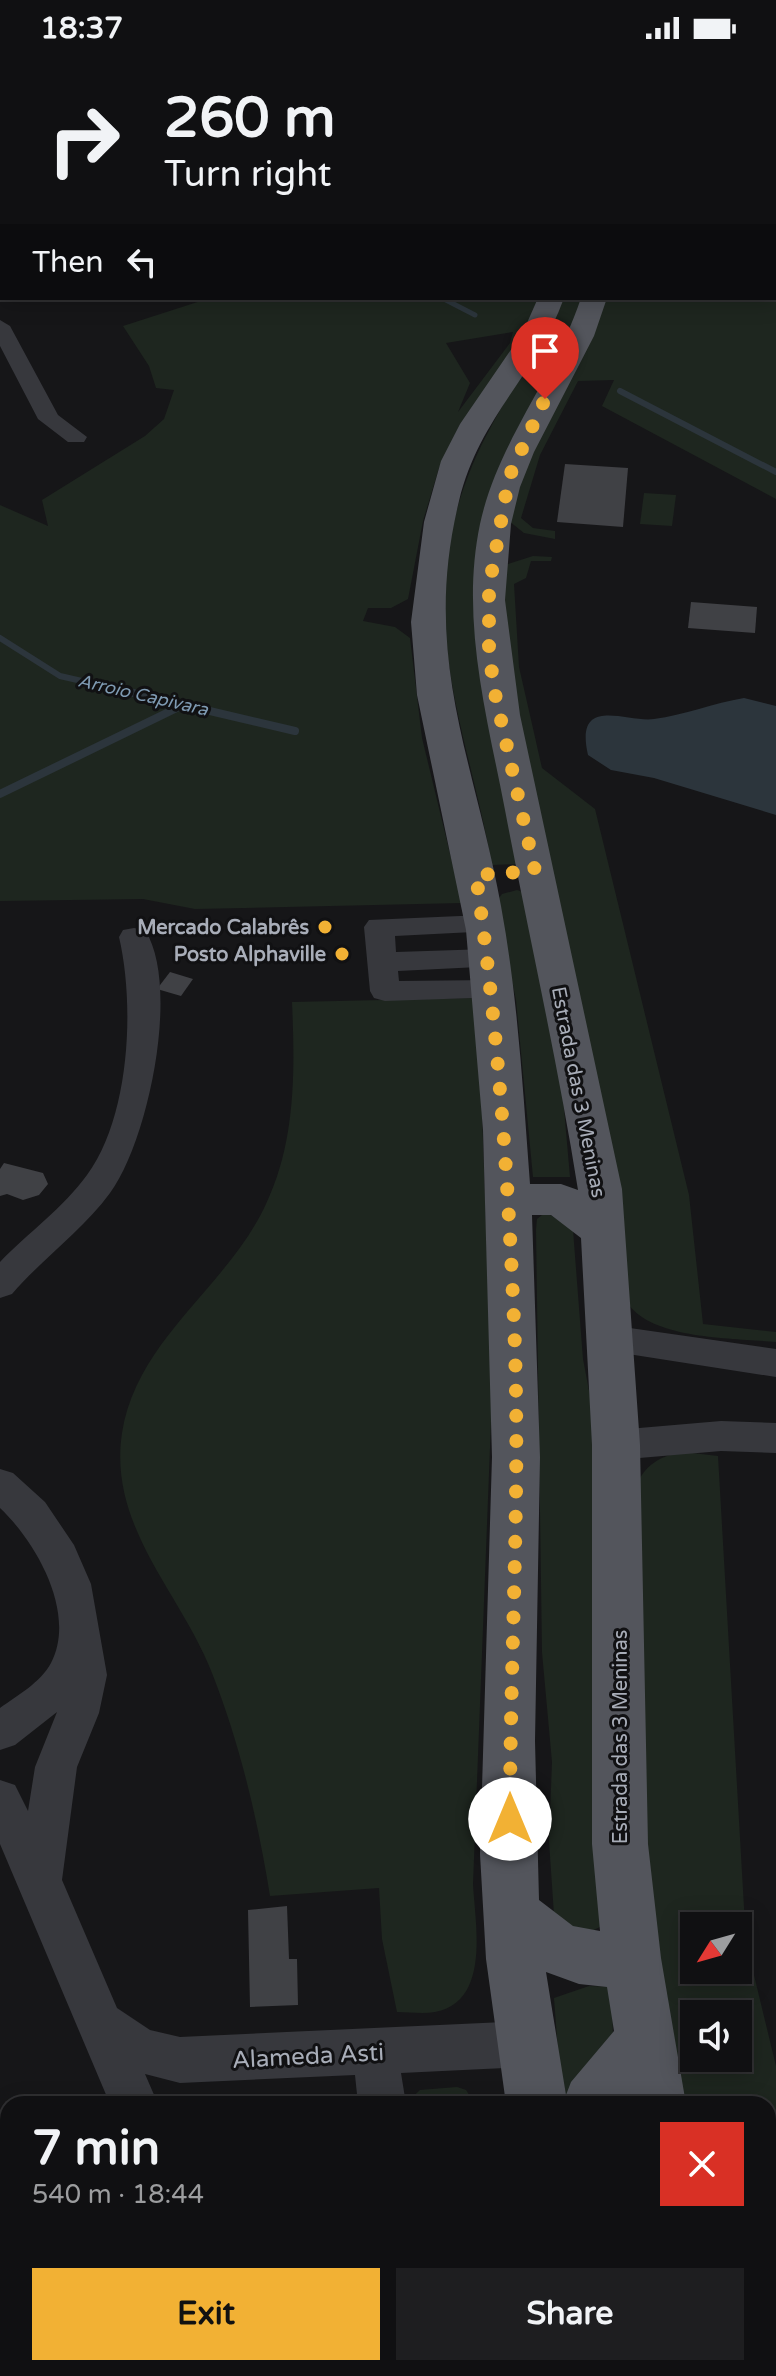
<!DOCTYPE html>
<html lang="en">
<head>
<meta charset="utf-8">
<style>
	body { margin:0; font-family:"Varela Round",sans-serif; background:#1e1e20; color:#f1f3f6; height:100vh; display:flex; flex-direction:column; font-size:30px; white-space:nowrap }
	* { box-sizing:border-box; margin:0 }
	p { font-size:26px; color:#9c9d9f }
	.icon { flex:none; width:44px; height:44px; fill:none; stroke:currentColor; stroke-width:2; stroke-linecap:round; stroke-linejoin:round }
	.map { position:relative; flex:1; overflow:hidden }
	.side { position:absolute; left:0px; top:2040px; width:776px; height:280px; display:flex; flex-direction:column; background:#101012; border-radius:24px 24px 0 0; box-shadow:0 4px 20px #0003,0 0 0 2px #303032 }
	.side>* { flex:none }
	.guide { position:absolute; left:0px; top:0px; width:776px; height:244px; box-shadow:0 4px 20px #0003,0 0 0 2px #303032; background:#101012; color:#f1f3f6; overflow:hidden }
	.needle { width:52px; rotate:233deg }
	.tools { position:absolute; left:680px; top:1856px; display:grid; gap:16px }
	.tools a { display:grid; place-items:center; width:72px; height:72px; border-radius:0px; background:#101012; box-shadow:0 4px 20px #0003,0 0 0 2px #303032; font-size:40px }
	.pin { position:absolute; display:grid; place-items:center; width:68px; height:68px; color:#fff; margin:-82px -34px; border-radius:50% 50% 50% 0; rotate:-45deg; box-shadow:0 0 8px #0007 }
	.pin .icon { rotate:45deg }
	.me { position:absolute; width:88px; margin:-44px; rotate:0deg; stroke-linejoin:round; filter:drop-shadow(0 0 6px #0008) }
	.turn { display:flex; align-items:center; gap:28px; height:168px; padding:0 32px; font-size:36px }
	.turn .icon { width:104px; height:104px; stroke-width:2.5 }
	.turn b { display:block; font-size:56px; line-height:68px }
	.then { display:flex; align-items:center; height:76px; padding:0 32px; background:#0003; gap:16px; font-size:30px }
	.round { display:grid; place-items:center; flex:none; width:84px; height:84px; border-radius:0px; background:#1e1e20 }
	.headline { display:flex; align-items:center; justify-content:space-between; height:136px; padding:0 32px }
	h1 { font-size:48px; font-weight:800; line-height:60px }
	.button { display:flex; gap:16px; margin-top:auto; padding:16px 32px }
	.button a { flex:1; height:92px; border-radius:0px; background:#f2b134; color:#111; font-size:32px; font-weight:800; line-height:92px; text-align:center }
	.button a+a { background:#1e1e20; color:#f1f3f6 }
	.status { display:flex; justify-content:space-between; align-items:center; height:56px; padding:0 40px; background:#101012; direction:ltr }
	.status svg { height:22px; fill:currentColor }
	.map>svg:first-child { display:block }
</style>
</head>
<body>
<div class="status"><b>18:37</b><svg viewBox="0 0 49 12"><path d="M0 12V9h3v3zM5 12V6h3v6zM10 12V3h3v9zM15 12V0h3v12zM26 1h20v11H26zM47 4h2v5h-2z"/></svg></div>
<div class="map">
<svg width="776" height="2320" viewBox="0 0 776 2320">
	<rect width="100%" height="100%" fill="#161618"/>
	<g fill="#1e261f" fill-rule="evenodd">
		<path d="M85,0H368L373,2H89Z"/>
		<path d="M711,0L776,2V443L602,350L614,324L578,325L540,399L521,462L533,472L555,475V483L524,477L509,465L516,428L606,242H774V2H704Z"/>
		<path d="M210,242H541L534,262L480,346L460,368L439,412L423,465L408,543L391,552H368L363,565L395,571L410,582L422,682L462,847L195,853L143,843L0,845V449L48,470L42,444L145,380L164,363L174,334L156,332L149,310L123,270ZM513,276L510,287L458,356L470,327L446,287Z"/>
		<path d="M559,242H585L579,264L514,379L489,447L520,808L492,809C466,666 411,557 472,410C497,351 536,301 559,242Z"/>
		<path d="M644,437L676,439L672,470L640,468Z"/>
		<path d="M533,500L552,501L551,505H531L526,522L514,528L519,611L542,712L595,753L689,1139L703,1268L776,1276V1286C735,1282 655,1284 629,1249L512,657L502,510Z"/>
		<path d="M517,834L523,836L562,1030L570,1121H533L516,944L496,846L502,838Z"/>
		<path d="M473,942L482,1057L492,1340L473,1828C475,1868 491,1945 435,1956C423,1958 409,1956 397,1956L382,1883L379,1832L270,1840C258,1765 240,1688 212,1617C181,1537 108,1471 122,1377C137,1282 228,1231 266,1148C296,1085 295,1014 292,946Z"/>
		<path d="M546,1156L573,1174L583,1303L603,1409L600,1871L583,1879L554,1859L549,1785L552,1706L542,1596L536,1174L537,1163Z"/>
		<path d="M684,1396L718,1400L746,1886L776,2010V2320H717L716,2312H768V2048H681L647,1809L638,1426C647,1407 663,1399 684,1396ZM694,1870H738V1914H694ZM694,1958H738V2002H694Z"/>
		<path d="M589,1930L612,1931L613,1986L562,2048L554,1942Z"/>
		<path d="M457,2031L466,2034L475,2048H405L420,2034Z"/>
	</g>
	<path fill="#2c353c" d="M744,642L776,650V759L654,722L611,714L588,699C574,638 627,667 654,663C684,659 714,647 744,642Z"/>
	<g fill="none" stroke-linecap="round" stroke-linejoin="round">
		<g stroke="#2c353c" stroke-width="5">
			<path d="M201,0L204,2"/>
			<path d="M442,242L475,259"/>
		</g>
		<g stroke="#2c353c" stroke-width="6">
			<path d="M620,335L776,416"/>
			<path d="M0,582L60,620L121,634"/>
		</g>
		<g stroke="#2c353c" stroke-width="8">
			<path d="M112,632L295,675"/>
			<path d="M0,738L183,649"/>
		</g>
	</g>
	<g fill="#404145">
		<path d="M565,408L628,412L623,471L557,466Z"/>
		<path d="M691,546L757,551L755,577L688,572Z"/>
		<path d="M170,916L193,923L181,940L157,933Z"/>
		<path d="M4,1107L43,1117L48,1128L39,1139L23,1144L7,1138L0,1140V1113Z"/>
		<path d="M287,1850L289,1903H297L298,1949L250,1951L248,1854Z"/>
	</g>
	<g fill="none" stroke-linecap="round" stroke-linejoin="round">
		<g fill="#37383d" fill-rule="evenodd">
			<path d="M58,0H77L78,2H59Z"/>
			<rect x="0" y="74" width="2" height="11"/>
			<rect x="0" y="106" width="2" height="10"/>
			<path d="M0,264L10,270L58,359L87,381L84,386H68L38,363L0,290Z"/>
			<path d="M483,859L493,861L498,868L493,875L395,880L396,896L488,893L499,896L503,903L499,910L398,915L399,925L492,924L503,927L507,934L503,941L385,945L374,942L370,935L364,871L369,864Z"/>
			<path d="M134,872L145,874C181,930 148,1086 110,1137C82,1175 42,1203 12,1238L0,1242V1206C28,1177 63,1152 87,1119C130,1061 135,949 119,881L123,874Z"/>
			<path d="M609,1269L776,1293V1321L596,1293L591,1283L596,1273Z"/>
			<path d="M721,1365L776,1367V1397L721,1395L616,1404L603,1399L597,1389L603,1379L616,1374Z"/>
			<path d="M0,1413L13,1417L45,1446L74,1489L91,1528L107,1619L99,1657L77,1711L62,1824L117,1952L150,1974L180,1981L527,1965L543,1972L550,1988L543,2004L527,2011L401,2017L406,2048H358L355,2019L180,2027L145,2018L158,2048H110L0,1788V1724L15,1729L28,1755L35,1711L57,1656L15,1689L0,1694V1652C18,1639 40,1627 51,1607C77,1557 36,1486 0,1452Z"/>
		</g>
		<g fill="#53555c" fill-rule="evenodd">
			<path d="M367,0H392L394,2H369Z"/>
			<path d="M413,0H437L439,2H415Z"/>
			<path d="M538,242H564C537,318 479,361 459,445C421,601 474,702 501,850C518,942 523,1035 530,1128H561L578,1134C558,1007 529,881 505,754C487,660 460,564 480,468C498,385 555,321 581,242H607L594,280L534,396L520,431L511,468L505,544L520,659L622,1133L640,1389L648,1788L661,1902L686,2048H506L486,1903L480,1798L492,1401L483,1074L466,874L417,639L411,566L424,466L441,405L460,368L523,276ZM532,1159H551L581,1182L592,1389V1788L600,1875L573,1870L539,1844L535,1685L540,1401ZM546,1916L579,1928L607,1931L614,1975L571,2026L566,2039Z"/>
			<path d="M568,2312H634L636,2320H570Z"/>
			<path d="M662,2312H728L729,2320H663Z"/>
		</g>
	</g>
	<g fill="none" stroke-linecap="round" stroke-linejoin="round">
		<path stroke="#f2b134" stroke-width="14" stroke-dasharray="0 25.2" d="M510,1763C510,1597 521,1432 514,1266C508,1116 497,967 476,819L535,815L494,633L489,594V532L509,421L545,343"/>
	</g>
	<g fill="#f2b134" stroke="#111113" stroke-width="3">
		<circle cx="325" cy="871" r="8"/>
		<circle cx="342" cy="898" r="8"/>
	</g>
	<g text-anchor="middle" stroke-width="6" stroke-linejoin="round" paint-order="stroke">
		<g font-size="18" font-style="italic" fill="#7f9bb3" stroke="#111113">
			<text transform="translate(143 639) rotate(13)" y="6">Arroio Capivara</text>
		</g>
		<g font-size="20" font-weight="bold" fill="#a8adb8" stroke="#111113" text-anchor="end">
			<text x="309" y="878">Mercado Calabrês</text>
			<text x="326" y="905">Posto Alphaville</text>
		</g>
		<g font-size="20" fill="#a8adb8" stroke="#111113">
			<text transform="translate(579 1036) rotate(79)" y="7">Estrada das 3 Meninas</text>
			<text transform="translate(620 1681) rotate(-90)" y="7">Estrada das 3 Meninas</text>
		</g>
		<g font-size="24" fill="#a8adb8" stroke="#111113">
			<text transform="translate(308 2000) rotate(-3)" y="8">Alameda Asti</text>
		</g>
	</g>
</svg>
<div class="tools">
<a><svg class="needle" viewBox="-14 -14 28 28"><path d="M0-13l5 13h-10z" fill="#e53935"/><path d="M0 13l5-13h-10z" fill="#9c9d9f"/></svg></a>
<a><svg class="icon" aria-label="sound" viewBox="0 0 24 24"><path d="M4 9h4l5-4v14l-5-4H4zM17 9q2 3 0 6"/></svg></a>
</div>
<div class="pin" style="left:545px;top:343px;background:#d93025"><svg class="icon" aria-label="arrive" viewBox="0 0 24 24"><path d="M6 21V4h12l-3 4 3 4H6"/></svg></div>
<svg class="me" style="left:510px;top:1763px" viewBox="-20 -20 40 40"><circle r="19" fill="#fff"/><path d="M0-13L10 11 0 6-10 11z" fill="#f2b134"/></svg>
<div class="guide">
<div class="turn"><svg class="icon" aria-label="right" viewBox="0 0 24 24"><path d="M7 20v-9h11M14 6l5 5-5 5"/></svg><div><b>260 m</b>Turn right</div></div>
<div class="then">Then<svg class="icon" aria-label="left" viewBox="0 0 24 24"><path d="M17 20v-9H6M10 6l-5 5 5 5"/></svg></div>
</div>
<section class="side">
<div class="headline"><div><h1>7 min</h1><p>540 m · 18:44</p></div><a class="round" style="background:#d93025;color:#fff"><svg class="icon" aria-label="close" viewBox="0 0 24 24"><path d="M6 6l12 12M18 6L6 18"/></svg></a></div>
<div class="button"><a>Exit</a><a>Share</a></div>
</section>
</div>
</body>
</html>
